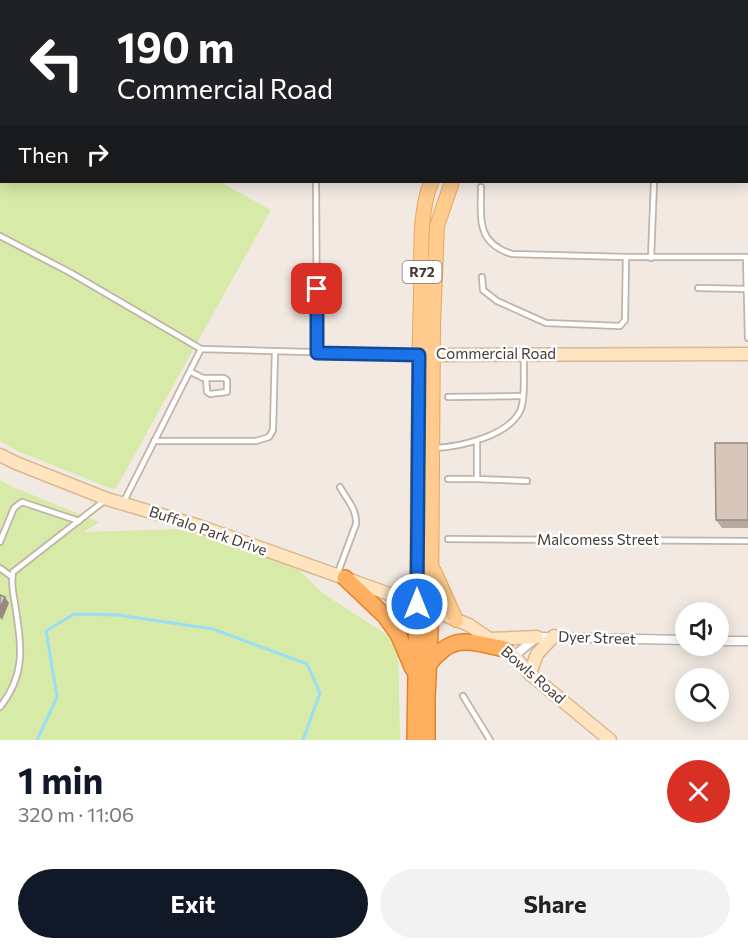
<!DOCTYPE html>
<html lang="en">
<head>
<meta charset="utf-8">
<style>
	body { margin:0; font-family:Commissioner,sans-serif; background:#f2f2f2; color:#222; height:100vh; display:flex; flex-direction:column; font-size:22px; white-space:nowrap }
	* { box-sizing:border-box; margin:0 }
	p { font-size:20px; color:#767676 }
	.icon { flex:none; width:33px; height:33px; fill:none; stroke:currentColor; stroke-width:2; stroke-linecap:round; stroke-linejoin:round }
	.map { position:relative; height:740px; overflow:hidden }
	.side { display:flex; flex-direction:column; background:#fff; flex:1 }
	.side>* { flex:none }
	.banner { position:absolute; left:0px; top:0px; width:748px; height:183px; box-shadow:0 3px 15px #0003; background:#202124; color:#fff; overflow:hidden }
	.tools { position:absolute; left:675px; top:602px; display:grid; gap:12px }
	.tools a { display:grid; place-items:center; width:54px; height:54px; border-radius:50%; background:#fff; box-shadow:0 3px 15px #0003; font-size:30px }
	.pin { position:absolute; display:grid; place-items:center; width:51px; height:51px; color:#fff; margin:-26px; border-radius:12px; box-shadow:0 3px 9px #0006 }
	.me { position:absolute; width:66px; margin:-33px; rotate:0deg; stroke-linejoin:round; filter:drop-shadow(0 0 4px #0008) }
	.turn { display:flex; align-items:center; gap:21px; height:126px; padding:0 18px; font-size:27px }
	.turn .icon { width:78px; height:78px; stroke-width:2.5 }
	.turn b { display:block; font-size:42px; line-height:51px }
	.then { display:flex; align-items:center; height:57px; padding:0 18px; background:#0003; gap:12px; font-size:22px }
	.round { display:grid; place-items:center; flex:none; width:63px; height:63px; border-radius:32px; background:#f2f2f2 }
	.head { display:flex; align-items:center; justify-content:space-between; height:102px; padding:0 18px }
	h1 { font-size:36px; font-weight:700; line-height:45px; color:#111827 }
	.action { display:flex; gap:12px; margin-top:auto; padding:12px 18px }
	.action a { flex:1; height:69px; border-radius:36px; background:#111827; color:#fff; font-size:24px; font-weight:700; line-height:69px; text-align:center }
	.action a+a { background:#f2f2f2; color:#222 }
	.map>svg:first-child { display:block }
</style>
</head>
<body>
<div class="map">
<svg width="748" height="740" viewBox="0 0 748 740">
	<rect width="100%" height="100%" fill="#f2eae2"/>
	<g fill="#d7eaa7">
		<path d="M0,58L2,182H220L271,210L115,490L17,451L0,441Z"/>
		<path d="M0,480L13,487L99,522L84,532L183,529L299,570L324,594L398,642L400,740H0Z"/>
	</g>
	<g fill="none" stroke-linecap="round" stroke-linejoin="round">
		<path stroke="#99def4" stroke-width="3" d="M37,740L57,697L46,631L74,614L118,615L213,629L307,664L320,693L303,740"/>
		<defs>
			<g id="lane">
				<path d="M4,2L5,0"/>
				<path d="M77,2V0"/>
				<path d="M426,2V0"/>
				<path d="M0,9L2,6"/>
				<path d="M0,13L2,14"/>
				<path d="M747,112H748"/>
				<path d="M747,168H748"/>
				<path d="M316,182L317,353"/>
				<path d="M481,187C481,219 476,243 512,254L626,257H748"/>
				<path d="M0,236L71,273L201,349"/>
				<path d="M746,257L748,338"/>
				<path d="M651,258L654,182"/>
				<path d="M482,277L483,290L497,301L546,323L620,326L625,320L626,257"/>
				<path d="M698,288L747,289"/>
				<path d="M191,372L203,378H224L227,380V392L210,394L207,392L206,378"/>
				<path d="M448,397L523,396"/>
				<path d="M154,441H256L269,437L273,430L275,351"/>
				<path d="M477,441V479L527,481"/>
				<path d="M434,448C460,447 510,436 521,409C526,394 523,373 524,357"/>
				<path d="M448,479H477"/>
				<path d="M123,503L201,349L416,355"/>
				<path d="M448,539L748,541"/>
				<path d="M0,542L14,508L22,502L79,521"/>
				<path d="M0,568L12,577"/>
				<path d="M337,575L356,524C357,509 347,500 340,487"/>
				<path d="M463,696L490,740"/>
				<path d="M0,707C27,673 21,645 15,604C13,594 11,582 13,572L104,501"/>
			</g>
			<g id="street">
				<path d="M718,641H748"/>
				<path d="M514,656L537,637L686,640"/>
			</g>
			<g id="secondary">
				<path d="M423,355L748,354"/>
				<path d="M0,455L16,463L107,499L199,526L417,604L469,625L514,656L530,674L610,740"/>
				<path d="M490,639L537,637"/>
				<path d="M530,674L537,654L554,636"/>
			</g>
			<g id="primary">
				<path d="M747,12H748"/>
				<path d="M747,35H748"/>
				<path d="M434,571L456,620"/>
				<path d="M417,604C418,501 418,397 421,294C422,258 418,216 431,182"/>
				<path d="M431,610L433,323L437,226L452,182"/>
			</g>
			<g id="highway">
				<path d="M345,578L385,616L398,634L413,669"/>
				<path d="M428,665C454,632 468,642 505,649"/>
				<path d="M415,740L417,604"/>
				<path d="M427,740V698L431,610"/>
			</g>
		</defs>
		<use href="#lane" stroke="#c1b3a7" stroke-width="8"/>
		<use href="#street" stroke="#c1b3a7" stroke-width="11"/>
		<use href="#secondary" stroke="#d9b990" stroke-width="15"/>
		<use href="#primary" stroke="#eaa558" stroke-width="16"/>
		<use href="#highway" stroke="#e68028" stroke-width="18"/>
		<use href="#lane" stroke="#fff" stroke-width="4.5"/>
		<use href="#street" stroke="#fff" stroke-width="8"/>
		<use href="#secondary" stroke="#ffe4bf" stroke-width="12"/>
		<use href="#primary" stroke="#ffcb8e" stroke-width="14"/>
		<use href="#highway" stroke="#ffaf60" stroke-width="15"/>
	</g>
	<path fill="#b9aa9f" d="M748,443V528H722L716,520Z"/>
	<g fill="#968b82">
		<path d="M42,0H52V2H41Z"/>
		<path d="M5,597L9,603L2,620L0,617V608Z"/>
	</g>
	<g fill="#d7c6b9" stroke="#968b82" stroke-width="1.5">
		<path d="M23,0H42L41,2H22Z"/>
		<rect x="124" y="0" width="121" height="2"/>
		<path d="M0,20H2V41L0,40Z"/>
		<path d="M715,443H748V520H716Z"/>
		<path d="M0,595L5,597L0,608Z"/>
	</g>
	<g fill="none" stroke-linecap="round" stroke-linejoin="round">
		<defs>
			<path id="route" d="M317,289V353L419,355L417,604"/>
		</defs>
		<use href="#route" stroke="#114b97" stroke-width="15"/>
		<use href="#route" stroke="#1a73e8" stroke-width="10"/>
	</g>
	<g text-anchor="middle" stroke-width="5" stroke-linejoin="round" paint-order="stroke">
		<rect fill="#fff" stroke="#7c7570" stroke-width="1.5" x="402.5" y="261" width="39" height="22" rx="4.5"/>
		<g font-size="14" font-weight="bold" fill="#443a32">
			<text x="422" y="277">R72</text>
		</g>
		<g font-size="15" fill="#443a32" stroke="#fff">
			<text x="496" y="359">Commercial Road</text>
			<text transform="translate(208 531) rotate(19)" y="5">Buffalo Park Drive</text>
			<text x="598" y="545">Malcomess Street</text>
			<text transform="translate(597 638) rotate(2)" y="5">Dyer Street</text>
			<text transform="translate(533 675) rotate(41)" y="5">Bowls Road</text>
		</g>
	</g>
</svg>
<div class="tools">
<a><svg class="icon" aria-label="sound" viewBox="0 0 24 24"><path d="M4 9h4l5-4v14l-5-4H4zM17 9q2 3 0 6"/></svg></a>
<a><svg class="icon" aria-label="search" viewBox="0 0 24 24"><circle cx="10" cy="10" r="6"/><path d="M15 15l6 6"/></svg></a>
</div>
<div class="pin" style="left:317px;top:289px;background:#d93025"><svg class="icon" aria-label="arrive" viewBox="0 0 24 24"><path d="M6 21V4h12l-3 4 3 4H6"/></svg></div>
<svg class="me" style="left:417px;top:604px" viewBox="-20 -20 40 40"><circle r="17" fill="#1a73e8" stroke="#fff" stroke-width="3"/><path d="M0-11L8 9 0 5-8 9z" fill="#fff"/></svg>
<div class="banner">
<div class="turn"><svg class="icon" aria-label="left" viewBox="0 0 24 24"><path d="M17 20v-9H6M10 6l-5 5 5 5"/></svg><div><b>190 m</b>Commercial Road</div></div>
<div class="then">Then<svg class="icon" aria-label="right" viewBox="0 0 24 24"><path d="M7 20v-9h11M14 6l5 5-5 5"/></svg></div>
</div>
</div>
<section class="side">
<div class="head"><div><h1>1 min</h1><p>320 m · 11:06</p></div><a class="round" style="background:#d93025;color:#fff"><svg class="icon" aria-label="close" viewBox="0 0 24 24"><path d="M6 6l12 12M18 6L6 18"/></svg></a></div>
<div class="action"><a>Exit</a><a>Share</a></div>
</section>
</body>
</html>
